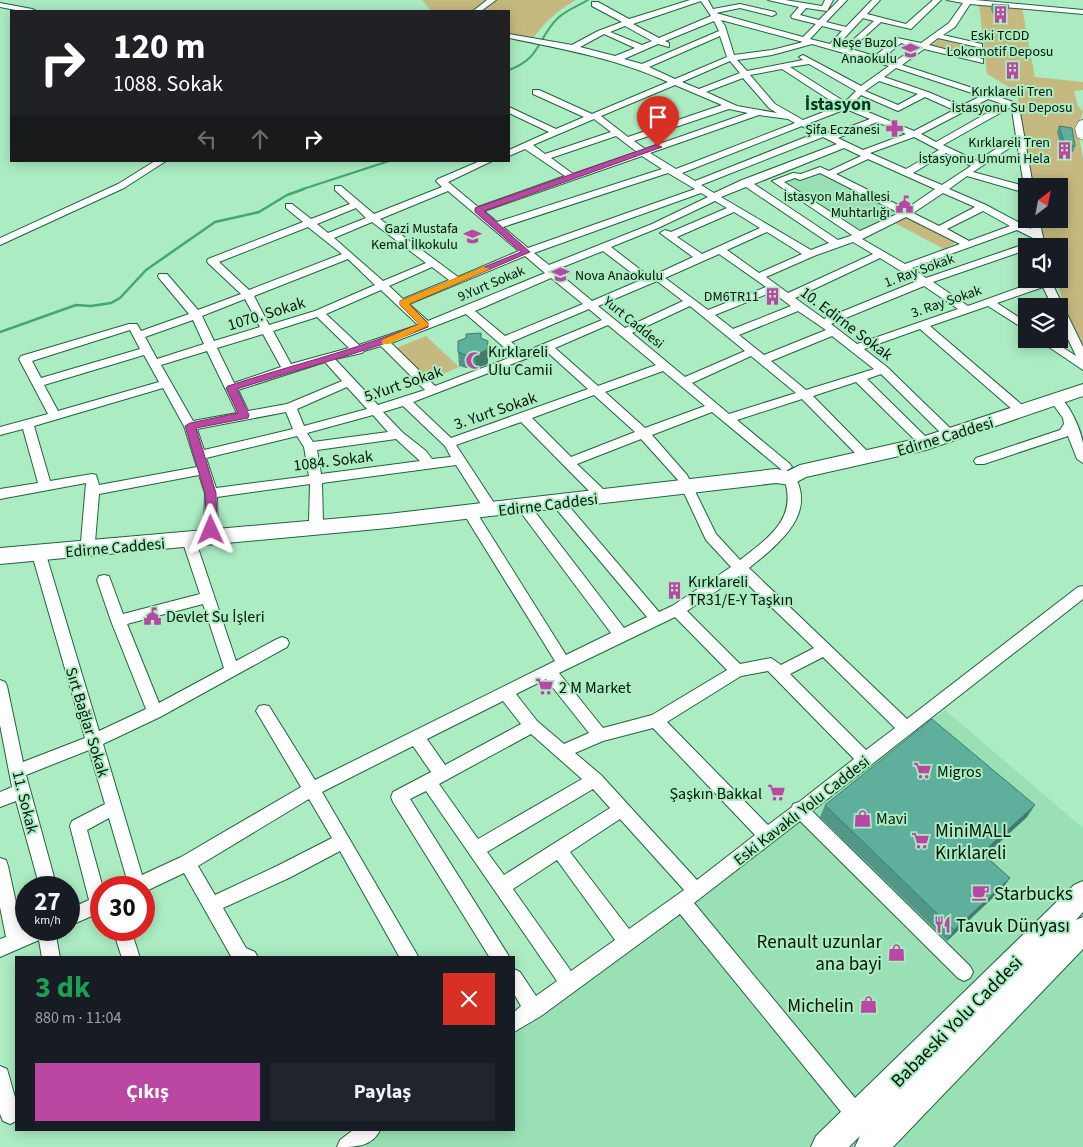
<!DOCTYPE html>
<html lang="tr">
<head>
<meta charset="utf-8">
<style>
	body { margin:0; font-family:"Source Sans 3",sans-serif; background:#20242c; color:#f1f3f6; height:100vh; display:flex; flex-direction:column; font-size:19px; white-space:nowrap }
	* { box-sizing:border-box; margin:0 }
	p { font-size:16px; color:#9ea1a6 }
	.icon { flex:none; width:28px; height:28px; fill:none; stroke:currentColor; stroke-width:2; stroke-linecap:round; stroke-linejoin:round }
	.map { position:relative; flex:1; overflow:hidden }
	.details { position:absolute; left:15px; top:956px; width:500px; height:175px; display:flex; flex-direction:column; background:#171b24; border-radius:0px; box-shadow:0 2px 12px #0003 }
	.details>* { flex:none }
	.top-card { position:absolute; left:10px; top:10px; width:500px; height:152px; border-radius:0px; box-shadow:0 2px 12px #0003; background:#202124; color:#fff; overflow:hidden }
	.needle { width:32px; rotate:32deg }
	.controls { position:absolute; left:1018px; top:178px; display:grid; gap:10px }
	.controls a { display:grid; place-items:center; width:50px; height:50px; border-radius:0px; background:#171b24; box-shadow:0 2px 12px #0003; font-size:25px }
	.speed { position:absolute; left:15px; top:876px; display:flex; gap:10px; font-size:25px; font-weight:700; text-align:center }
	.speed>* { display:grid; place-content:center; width:65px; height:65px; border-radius:50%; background:#171b24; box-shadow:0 2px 12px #0003; line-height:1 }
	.speed small { font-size:12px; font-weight:400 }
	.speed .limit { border:8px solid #d22; background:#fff; color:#111 }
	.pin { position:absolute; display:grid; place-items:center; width:42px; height:42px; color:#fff; margin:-51px -21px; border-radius:50% 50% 50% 0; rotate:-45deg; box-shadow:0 0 5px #0007 }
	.pin .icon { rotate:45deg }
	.me { position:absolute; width:55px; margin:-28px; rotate:359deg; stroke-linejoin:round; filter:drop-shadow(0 0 4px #0008) }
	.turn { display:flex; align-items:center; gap:18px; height:105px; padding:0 20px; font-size:22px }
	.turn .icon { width:65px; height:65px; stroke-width:2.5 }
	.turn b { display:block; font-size:35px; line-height:42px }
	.lanes { display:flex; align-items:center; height:48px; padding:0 20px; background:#0003; justify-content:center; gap:25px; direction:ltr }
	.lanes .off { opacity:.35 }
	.round { display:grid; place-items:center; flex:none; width:52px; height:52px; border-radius:0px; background:#20242c }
	.overview { display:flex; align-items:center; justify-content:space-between; height:85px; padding:0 20px }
	h1 { font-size:30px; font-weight:700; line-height:38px; color:#1e9e55 }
	.action { display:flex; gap:10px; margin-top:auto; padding:10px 20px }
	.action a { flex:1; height:58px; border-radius:0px; background:#ba47a2; color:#fff; font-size:20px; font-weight:700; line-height:58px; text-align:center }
	.action a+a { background:#20242c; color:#f1f3f6 }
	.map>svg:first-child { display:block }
</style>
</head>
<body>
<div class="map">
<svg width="1083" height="1147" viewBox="0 0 1083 1147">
	<rect width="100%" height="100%" fill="#abecc3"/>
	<g fill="#99e1b5">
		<path d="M820,170L904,214L859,235L777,181L801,177Z"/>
		<path d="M945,710L1083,828V1147H348L370,1130H514V1024L801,819Z"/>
	</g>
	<g fill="#c6b980">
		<path d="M422,0H490L475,11H431Z"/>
		<path d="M496,0H576C558,10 544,22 533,39L509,35V11H481Z"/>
		<path d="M979,4L1022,8L1035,77L1083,82V90L1074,91L1078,106L1083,112L1077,128L1083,158V349L1069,319L1056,279H1059V246H1045L1039,219H1059V186H1033L1017,92L987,74Z"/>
		<path d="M939,39L974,48L967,55L930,46Z"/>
		<path d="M908,215L959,241L944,249L893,222Z"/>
		<path d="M426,336L459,367L429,380L396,348Z"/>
	</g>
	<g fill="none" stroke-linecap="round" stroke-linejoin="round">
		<g stroke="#44a672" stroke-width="2">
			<path d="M509,70C542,58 537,38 558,18C566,10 578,6 588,0"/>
			<path d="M300,190L389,161"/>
		</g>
		<path stroke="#44a672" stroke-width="2.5" d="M0,332L76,305L91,306L111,303L120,298L146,270L215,222L259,212L287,195L304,189"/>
		<defs>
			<g id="minor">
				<path d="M487,0H496L481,11H473Z"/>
				<path d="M690,0H708L713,9L740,4L775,12L776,14L772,16L740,8L716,13L803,37L816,24L792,18L791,16L799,7L768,0H785L822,6L825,0H833L827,11L806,8L800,15L819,20L839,0H847L826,22L846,27L872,0H880L867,14L906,24L933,0H941L911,29L881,22L851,49L875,56L897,38L921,43L949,23L963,3L947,0H975L1083,10V14L970,4L955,27L943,35L982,44V48L938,38L929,45L983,59V63L924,49L902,65L991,94L1013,102L1019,107L1033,186H1026V193L967,176L949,189L986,205L1031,229L1029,219H1039L1045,246H1035L1033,238L1017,230L912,268L926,278L1022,245H1030L1031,246H1026V250L933,282L968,306L1040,280V279H1050L1083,347V370L1037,339H1050L1076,356L1059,320V306H1052L1043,287L997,303L1026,322V330L988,306L930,326L1021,404L1023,407L1021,410H1013L920,329L864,349L887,367L951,429L953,432L951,435H943L881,374L867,379L925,436L927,439L925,442H917L856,382L813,396L867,451L869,454L863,458L859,457L802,399L737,420L790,464L792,467L786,471L782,470L712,412L652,435L687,475L716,534L740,560C769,537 798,519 784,478L786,475H794C818,515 776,546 749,568L907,719L1078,587L1083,586V599L812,811L970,966L973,972L970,978L964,981L958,978L800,821L694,903L865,1110L868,1117L865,1124L858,1127L851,1124L680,914L541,1016L514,1032V1012L521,1006L514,994V969L520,972L536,996L557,981L426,791L410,799L510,958H490L393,802L391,797L393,792L431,772L413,746L322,792L419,958H400L340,851L289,878L223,908L246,948L255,952L258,958H232L184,873L144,892V888H126L128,883L109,818L87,830L103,888H101V912L69,926V909L89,900L70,826L72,821L105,804L89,750L26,775L57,888H40L16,801L0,807V792L12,787L0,725V680L5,682L7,686L23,762L85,738L33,558L35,554H45L47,558L99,731L146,709L111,621L97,580L99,576L104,575L109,576L123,614L200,594L184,546L186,542H196L236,661L277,639L282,637L287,639L289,643L287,647L160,717L103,744L142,875L181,857L301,787L259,716L256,711L259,706L264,705L269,706L315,780L555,661L465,516L463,513L465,510H475L566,655L611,633L519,510L517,507L519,504H529L624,628L647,617L558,511L552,498L553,495H563L568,505L659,612L672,606L731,567L706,540L678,480L641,439L577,464L603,489L604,492L603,495H593L521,422L456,445L496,506L494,509H484L456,465L322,483L323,523L321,526H311L309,523L310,484L217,497L218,533L216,536H206L204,533L205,493L199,475L99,494L95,542L93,545H83L81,542L86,483L0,499V489L38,483L23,429L0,435V427L48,414L19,359L21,356L129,324H137L141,331L189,314L159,278L158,276L159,274H167L198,310L241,294L208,263L207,261L208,259L303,222L286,208V204H292L311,219L350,204L335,190V186H341L374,214L442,187L436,181L438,179L480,161H492L448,182L478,207L565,176L525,149L509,156V150L549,132L509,113V107L556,129L584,117L533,94V90H539L592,114L668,82C617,59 564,49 509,38V34L572,45L598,31L622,22L592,6V2H598L629,19ZM701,1L711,16L659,38L633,24ZM863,18L874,21L844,48L837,46ZM721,20L803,42L772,50L734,55L725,26ZM714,21L719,31L642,64L624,59L658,44L669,47V43L665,41ZM625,26L652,41L642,45L610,32ZM822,26L842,31L830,44L810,39ZM604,34L635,48L615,56L580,47ZM720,36L727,57L675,79L649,67ZM901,43L916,47L894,62L882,59ZM812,44L889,66L861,86L803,55L799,57L803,60L747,71L737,60L772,55ZM730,61L740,73L699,89L682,82ZM809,64L856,91L845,102L790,67ZM896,68L981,96L961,106L928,92L884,77ZM782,69L839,106L803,120L775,104L750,75ZM743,78L769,108L777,113L737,106L706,92ZM879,81L918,94L898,105L865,91ZM675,85L722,105L628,137L601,116ZM861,95L898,111L925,97L954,110L914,131L851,105ZM988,99L1003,104L936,142L921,134ZM1009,108L1012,110L1016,136L977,161L943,145ZM729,109L748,113L645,149L634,141ZM846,109L870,119L831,134L810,123ZM759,115L788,119L795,123L676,169L650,153ZM594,119L611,132L545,154L533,145ZM877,122L906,134L863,150L838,138ZM802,126L816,133L695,181L682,173ZM616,136L637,152L573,174L551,158ZM823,137L837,144L742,180L714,193L701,185ZM914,137L939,150L906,169L870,153ZM1017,143L1024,186L973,172ZM844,148L861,156L829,171L820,167L801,174L793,173L772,181L852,235L850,236L838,240L754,184ZM946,153L971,166L942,185L913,173ZM642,156L662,169L497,222L484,211ZM868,159L935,189L906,209L836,174ZM668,173L695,189L528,248L503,227ZM820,173L826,176L899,213L860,231L784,182L795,178L800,180ZM746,187L829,243L811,250L721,197ZM448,191L519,251L458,277L380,219ZM701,193L708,197L652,224L549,265L534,253ZM943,193L975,207L939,226L913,213ZM715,201L727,208L671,232L665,230L660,233L693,257L650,277L611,247L658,228ZM356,208L366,218L328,233L317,224ZM983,211L1010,226L969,241L947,229ZM734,212L760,228L702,254L677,237ZM906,217L960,244L905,264L862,239ZM372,222L426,263L383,281L334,238ZM308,227L342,254L249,290L219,262ZM767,232L802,254L759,273L727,250ZM853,242L873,254L788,293L766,277L814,256ZM603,251L641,280L592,301L555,270ZM719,254L766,287L708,310L665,278ZM525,256L545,273L428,321L409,304ZM880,258L917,281L824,319L795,298ZM348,259L375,285L315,311L269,325L254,296ZM432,267L449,280L403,299L389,286ZM551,278L583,304L505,336L475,311ZM657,281L683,301L625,328L598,306ZM924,286L958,309L857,344L831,324ZM381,290L418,325L359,345L326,314ZM772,292L791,306L733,329L715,315ZM245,299L260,327L214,341L202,316ZM690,306L745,351L685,377L632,333ZM589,309L602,320L524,352L511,342ZM798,311L826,330L764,355L739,335ZM466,314L514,356L435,386L391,343ZM317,317L349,348L291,364L273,331ZM193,320L204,344L157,359L145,337ZM608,325L656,365L598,386L555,348ZM130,330L140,349L41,378L32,361ZM263,334L281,367L234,383L217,348ZM832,336L874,369L806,390L771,361ZM381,346L425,390L378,405L335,359L362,353L364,351ZM207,351L237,413L193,421L161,365ZM546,351L588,389L451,438L413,402ZM144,355L159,382L58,411L44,385ZM751,356L796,393L729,414L692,383ZM325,362L342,381L287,404L248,411L238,390ZM663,371L705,406L645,428L605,392ZM347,387L367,409L304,426L297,409ZM163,388L184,426L197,467L99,485L96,475L92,474L50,481L34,426ZM594,395L635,432L571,457L532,418ZM403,406L445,446L451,457L432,459L426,451L402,432L383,412ZM286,412L293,429L204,450L197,429ZM373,415L388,432L313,442L307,433ZM297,436L304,447L309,476L216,488L206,458ZM396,439L420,461L321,474L317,450ZM739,576L814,648L781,665L771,658L740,664L687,611ZM203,604L224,668L159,703L127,624ZM675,617L727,670L652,715L603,728L559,673ZM823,657L895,728L866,750L790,674ZM768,671L854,759L799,802L793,804L792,807L768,825L667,722L741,676ZM546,679L589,733L564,744L537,721L516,694ZM503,701L521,724L445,765L427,739ZM653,728L755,835L697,880L601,775L575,753L603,741ZM531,734L582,779L478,839L439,784ZM593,789L610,808L504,875L487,852ZM309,799L332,838L277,866L215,895L198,866ZM620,819L684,890L629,929L570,852ZM557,860L615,940L571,971L513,889Z"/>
				<path d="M0,3L32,9L36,11H21L0,7Z"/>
				<path d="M155,161H166L124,188L0,245V238L118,184Z"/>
				<path d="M1056,396C1069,400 1081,431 1083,443C1083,449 1083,457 1083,463L1077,459L1068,436L984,464H976L974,461L976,458L1060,430L1064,424L1063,418L1050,400Z"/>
				<path d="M0,858L6,860L8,866L22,930L26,928V930H55L60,958H42L39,940L0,957V939L6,937L0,907Z"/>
				<path d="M113,930H131L140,958H122Z"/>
				<path d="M0,1066L7,1069L16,1101V1121L10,1124L3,1121L0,1114Z"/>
				<path d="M353,1130H380C372,1147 355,1147 337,1147L340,1140Z"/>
			</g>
			<path id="major" d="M1083,120V140L1077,137L1075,128L1079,121Z"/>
			<g id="highway">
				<path d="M1083,384V396L926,450L806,477L791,485L776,483L388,528L0,564V548L388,514L776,469L788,471L800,465L916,439Z"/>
				<path d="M1083,881V912L1076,920L1083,917V949L893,1147H855L860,1136L869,1127L849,1147H811L816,1136L1074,885Z"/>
			</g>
		</defs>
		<use href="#minor" stroke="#226240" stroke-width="2"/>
		<use href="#major" stroke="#226240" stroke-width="1"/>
		<use href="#highway" stroke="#226240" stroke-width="2"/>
		<use href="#minor" fill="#fff" fill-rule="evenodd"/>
		<use href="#major" fill="#fff" fill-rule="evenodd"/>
		<use href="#highway" fill="#fff" fill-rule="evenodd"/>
	</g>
	<g fill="#519787">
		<path d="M992,4L1009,5L1006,18L994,17L991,9Z"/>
		<path d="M1059,126L1075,146L1073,152L1062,151L1057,132Z"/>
		<path d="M481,338L488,341V364L476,368H466L459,366L458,352Z"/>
		<path d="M825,805L1027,817L985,855L1010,878L1002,889L947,941L820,817Z"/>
	</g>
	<g fill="#427b6e">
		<path d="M488,341V364L476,368L475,355Z"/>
		<path d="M1035,805L1027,817L975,865L982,853Z"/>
		<path d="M1010,878L1002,889L947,941L954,930Z"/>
	</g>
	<g fill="#5eb09d" stroke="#427b6e">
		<path d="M992,4L1009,5L1007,12L996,11Z"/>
		<path d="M1059,126L1072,128L1075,146L1065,145Z"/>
		<path d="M481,333V338L488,341L487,350L475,355H465L458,352V341L466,338V334Z"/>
		<path d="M932,719L1035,805L982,853L1010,878L954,930L825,805Z"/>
	</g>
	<path fill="#ba47a2" stroke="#792e69" d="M655,145L662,147L484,211L530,252L409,304L428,323V327C366,353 301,368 237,389L249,415L248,418L196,428L216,493L217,530L215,533H207L205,493L185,426L190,423L238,413L226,388L228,386C291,365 357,350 419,324L400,305V301L521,252L475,212V208Z"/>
	<path fill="#f59e0b" d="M483,267L490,269L409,304L429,325L389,344H382V340L419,324L400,305V301Z"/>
	<defs>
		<symbol id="building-bare" viewBox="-9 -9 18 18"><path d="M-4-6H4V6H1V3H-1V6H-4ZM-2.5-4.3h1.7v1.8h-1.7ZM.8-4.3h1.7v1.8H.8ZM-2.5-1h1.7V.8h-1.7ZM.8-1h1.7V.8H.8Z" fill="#ba47a2" stroke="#abecc3" stroke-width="2.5" paint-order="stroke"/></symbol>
		<symbol id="school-bare" viewBox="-9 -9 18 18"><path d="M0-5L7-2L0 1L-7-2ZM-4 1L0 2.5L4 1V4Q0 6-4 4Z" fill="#ba47a2" stroke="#abecc3" stroke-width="2.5" paint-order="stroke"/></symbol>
		<symbol id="pharmacy-bare" viewBox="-9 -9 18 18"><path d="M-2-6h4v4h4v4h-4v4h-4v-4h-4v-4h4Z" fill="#ba47a2" stroke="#abecc3" stroke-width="2.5" paint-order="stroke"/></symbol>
		<symbol id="civic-bare" viewBox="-9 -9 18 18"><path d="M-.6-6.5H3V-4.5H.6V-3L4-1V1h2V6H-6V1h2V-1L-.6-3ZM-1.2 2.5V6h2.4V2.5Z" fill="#ba47a2" stroke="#abecc3" stroke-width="2.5" paint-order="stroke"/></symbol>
		<symbol id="mosque-bare" viewBox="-9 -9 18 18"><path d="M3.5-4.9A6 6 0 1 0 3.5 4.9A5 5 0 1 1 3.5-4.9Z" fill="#ba47a2" stroke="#abecc3" stroke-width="2.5" paint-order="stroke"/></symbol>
		<symbol id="supermarket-bare" viewBox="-9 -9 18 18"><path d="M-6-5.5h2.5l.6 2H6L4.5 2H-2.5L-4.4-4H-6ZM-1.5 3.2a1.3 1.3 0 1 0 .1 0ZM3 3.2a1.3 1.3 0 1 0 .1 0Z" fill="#ba47a2" stroke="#abecc3" stroke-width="2.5" paint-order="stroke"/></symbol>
		<symbol id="shop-bare" viewBox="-9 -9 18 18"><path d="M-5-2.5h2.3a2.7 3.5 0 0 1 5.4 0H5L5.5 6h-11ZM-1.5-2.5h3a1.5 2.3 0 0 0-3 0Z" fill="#ba47a2" stroke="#abecc3" stroke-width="2.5" paint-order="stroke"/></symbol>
		<symbol id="cafe-bare" viewBox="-9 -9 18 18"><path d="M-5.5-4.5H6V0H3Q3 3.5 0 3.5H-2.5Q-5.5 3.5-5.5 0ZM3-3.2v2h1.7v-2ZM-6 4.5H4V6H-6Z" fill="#ba47a2" stroke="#abecc3" stroke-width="2.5" paint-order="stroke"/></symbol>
		<symbol id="restaurant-bare" viewBox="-9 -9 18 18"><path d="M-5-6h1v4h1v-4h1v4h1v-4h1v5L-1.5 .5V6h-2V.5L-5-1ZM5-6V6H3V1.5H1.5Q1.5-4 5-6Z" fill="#ba47a2" stroke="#abecc3" stroke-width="2.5" paint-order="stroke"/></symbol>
	</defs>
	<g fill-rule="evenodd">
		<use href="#building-bare" x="988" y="2" width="25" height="25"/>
		<use href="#school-bare" x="898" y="38" width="25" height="25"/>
		<use href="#building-bare" x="1000" y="58" width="25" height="25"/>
		<use href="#pharmacy-bare" x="882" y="116" width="25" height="25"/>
		<use href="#building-bare" x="1052" y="138" width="25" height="25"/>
		<use href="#civic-bare" x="892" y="192" width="25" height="25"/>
		<use href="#school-bare" x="460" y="224" width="25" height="25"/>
		<use href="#school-bare" x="548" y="262" width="25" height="25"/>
		<use href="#building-bare" x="760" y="284" width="25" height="25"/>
		<use href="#mosque-bare" x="462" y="348" width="25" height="25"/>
		<use href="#building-bare" x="662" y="578" width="25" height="25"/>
		<use href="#civic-bare" x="140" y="604" width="25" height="25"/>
		<use href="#supermarket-bare" x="532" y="674" width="25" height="25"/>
		<use href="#supermarket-bare" x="910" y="758" width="25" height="25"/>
		<use href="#supermarket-bare" x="764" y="780" width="25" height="25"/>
		<use href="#shop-bare" x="850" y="806" width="25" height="25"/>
		<use href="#supermarket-bare" x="908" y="828" width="25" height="25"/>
		<use href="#cafe-bare" x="968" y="880" width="25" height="25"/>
		<use href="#restaurant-bare" x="930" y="912" width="25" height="25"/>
		<use href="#shop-bare" x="884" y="940" width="25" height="25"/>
		<use href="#shop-bare" x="856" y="992" width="25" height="25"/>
	</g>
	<g text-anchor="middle" stroke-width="4" stroke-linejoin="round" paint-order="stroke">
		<g font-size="14" fill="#001508" stroke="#abecc3" text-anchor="end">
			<text x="1000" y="40" text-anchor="middle">Eski TCDD<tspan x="1000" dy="16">Lokomotif Deposu</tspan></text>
			<text x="897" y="47">Neşe Buzol<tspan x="897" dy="16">Anaokulu</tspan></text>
			<text x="1012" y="96" text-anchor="middle">Kırklareli Tren<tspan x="1012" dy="16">İstasyonu Su Deposu</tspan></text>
			<text x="880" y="134">Şifa Eczanesi</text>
			<text x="1050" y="147">Kırklareli Tren<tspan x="1050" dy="16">İstasyonu Umumi Hela</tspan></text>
			<text x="890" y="201">İstasyon Mahallesi<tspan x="890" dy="16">Muhtarlığı</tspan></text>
			<text x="458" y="233">Gazi Mustafa<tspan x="458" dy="16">Kemal İlkokulu</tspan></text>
			<text x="575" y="280" text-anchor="start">Nova Anaokulu</text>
			<text x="759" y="301">DM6TR11</text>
		</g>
		<g font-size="14" fill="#001508" stroke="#abecc3">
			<text transform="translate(919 270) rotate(-20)" y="5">1. Ray Sokak</text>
			<text transform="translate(491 283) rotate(-23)" y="5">9.Yurt Sokak</text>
			<text transform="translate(946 301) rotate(-19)" y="5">3. Ray Sokak</text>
			<text transform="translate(634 322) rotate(39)" y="5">Yurt Caddesi</text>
		</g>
		<g font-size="16" fill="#001508" stroke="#abecc3">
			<text transform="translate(266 313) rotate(-17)" y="6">1070. Sokak</text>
			<text transform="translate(847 323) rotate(37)" y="6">10. Edirne Sokak</text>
			<text transform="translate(403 383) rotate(-19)" y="6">5.Yurt Sokak</text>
			<text transform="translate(495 410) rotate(-19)" y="6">3. Yurt Sokak</text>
			<text transform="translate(945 436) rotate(-17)" y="6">Edirne Caddesi</text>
			<text transform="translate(333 460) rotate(-7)" y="6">1084. Sokak</text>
			<text transform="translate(548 504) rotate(-7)" y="6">Edirne Caddesi</text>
			<text transform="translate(115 547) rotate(-5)" y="6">Edirne Caddesi</text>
			<text transform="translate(88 722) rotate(73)" y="6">Sırt Bağlar Sokak</text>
			<text transform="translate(26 802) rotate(76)" y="6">11. Sokak</text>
			<text transform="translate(801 810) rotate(-38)" y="6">Eski Kavaklı Yolu Caddesi</text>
		</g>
		<g font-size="16" fill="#001508" stroke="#abecc3" text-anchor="start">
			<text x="488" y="357">Kırklareli<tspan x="488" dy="18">Ulu Camii</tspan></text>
			<text x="688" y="587">Kırklareli<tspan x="688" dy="18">TR31/E-Y Taşkın</tspan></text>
			<text x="166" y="622">Devlet Su İşleri</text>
			<text x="559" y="693">2 M Market</text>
			<text x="937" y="777">Migros</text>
			<text x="762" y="799" text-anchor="end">Şaşkın Bakkal</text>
			<text x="876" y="824">Mavi</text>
		</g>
		<g font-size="18" font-weight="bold" fill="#03371f" stroke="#abecc3">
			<text x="838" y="110">İstasyon</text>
		</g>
		<g font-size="19" fill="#001508" stroke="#abecc3" text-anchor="start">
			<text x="935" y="837">MiniMALL<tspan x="935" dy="22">Kırklareli</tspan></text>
			<text x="994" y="900">Starbucks</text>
			<text x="956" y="932">Tavuk Dünyası</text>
			<text x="882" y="948" text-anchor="end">Renault uzunlar<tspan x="882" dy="22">ana bayi</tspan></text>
			<text x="854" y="1012" text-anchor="end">Michelin</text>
		</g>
		<g font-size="19" fill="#001508" stroke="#abecc3">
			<text transform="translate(956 1021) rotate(-45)" y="7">Babaeski Yolu Caddesi</text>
		</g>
	</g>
</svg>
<div class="controls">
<a><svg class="needle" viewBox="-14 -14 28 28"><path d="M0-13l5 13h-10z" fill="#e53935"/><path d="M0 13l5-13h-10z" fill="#9ea1a6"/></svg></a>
<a><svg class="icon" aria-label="sound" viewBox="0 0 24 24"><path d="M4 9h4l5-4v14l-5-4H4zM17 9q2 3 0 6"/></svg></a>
<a><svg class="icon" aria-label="layers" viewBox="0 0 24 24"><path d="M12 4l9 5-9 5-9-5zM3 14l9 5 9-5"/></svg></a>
</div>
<div class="speed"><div>27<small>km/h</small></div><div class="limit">30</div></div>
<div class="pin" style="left:658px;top:147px;background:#d93025"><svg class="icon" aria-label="arrive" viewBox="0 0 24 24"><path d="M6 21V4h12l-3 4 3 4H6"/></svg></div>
<svg class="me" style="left:211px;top:530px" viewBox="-20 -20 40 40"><path d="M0-17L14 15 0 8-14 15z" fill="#ba47a2" stroke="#fff" stroke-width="4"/></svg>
<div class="top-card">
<div class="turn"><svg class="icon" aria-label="right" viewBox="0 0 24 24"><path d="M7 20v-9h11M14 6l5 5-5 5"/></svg><div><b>120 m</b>1088. Sokak</div></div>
<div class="lanes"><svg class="icon off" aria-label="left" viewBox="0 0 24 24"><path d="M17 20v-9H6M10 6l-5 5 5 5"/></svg><svg class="icon off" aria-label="ahead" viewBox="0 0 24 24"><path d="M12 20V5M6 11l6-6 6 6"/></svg><svg class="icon" aria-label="right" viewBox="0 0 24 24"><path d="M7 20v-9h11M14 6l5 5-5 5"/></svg></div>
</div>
<section class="details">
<div class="overview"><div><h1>3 dk</h1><p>880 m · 11:04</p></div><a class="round" style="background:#d93025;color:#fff"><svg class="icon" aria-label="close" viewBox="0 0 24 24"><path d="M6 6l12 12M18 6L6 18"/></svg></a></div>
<div class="action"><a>Çıkış</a><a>Paylaş</a></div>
</section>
</div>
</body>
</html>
